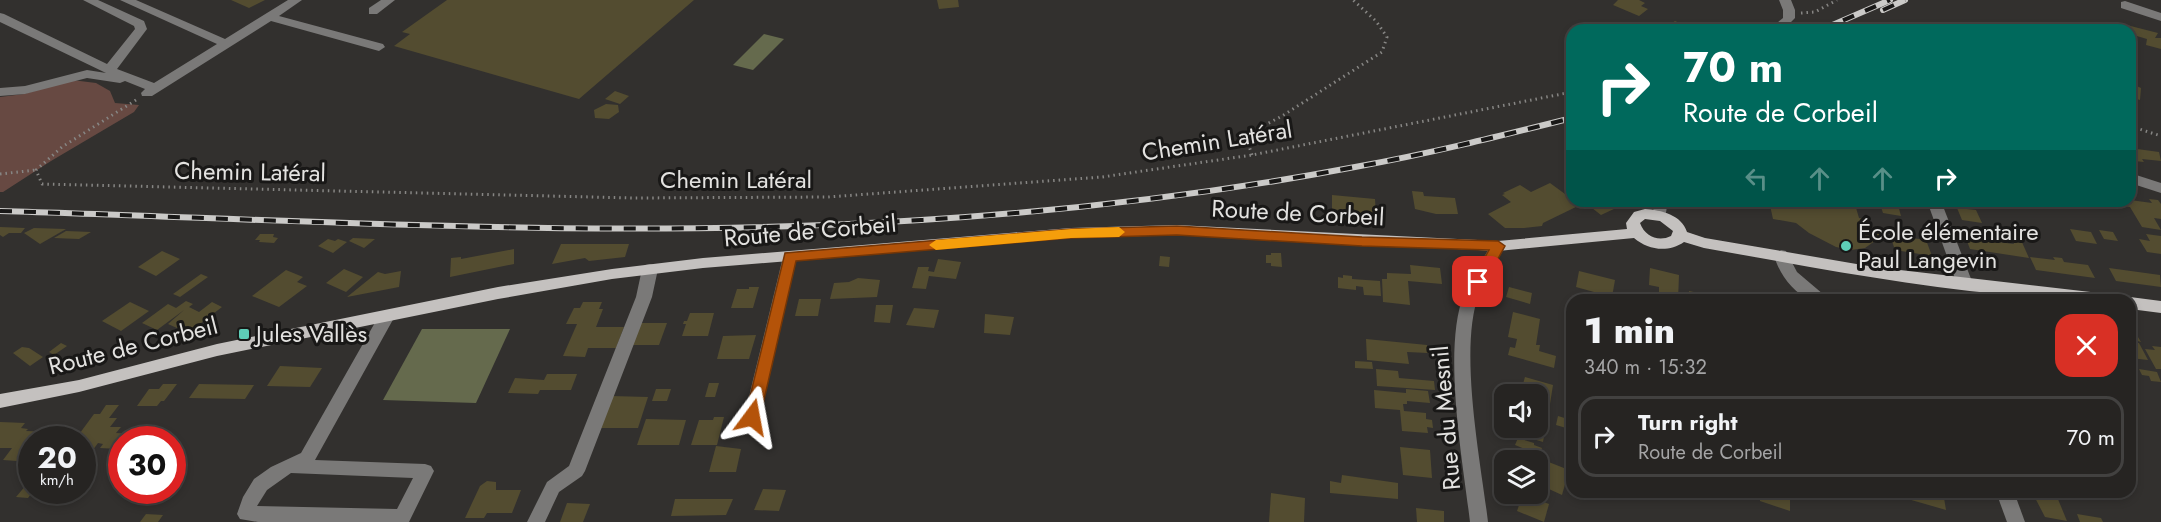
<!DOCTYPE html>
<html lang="en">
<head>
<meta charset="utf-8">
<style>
	body { margin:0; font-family:Jost,sans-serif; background:#32302f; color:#f1f3f6; height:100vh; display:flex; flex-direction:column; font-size:22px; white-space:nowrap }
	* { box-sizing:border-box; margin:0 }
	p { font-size:20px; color:#a4a4a5 }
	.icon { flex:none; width:33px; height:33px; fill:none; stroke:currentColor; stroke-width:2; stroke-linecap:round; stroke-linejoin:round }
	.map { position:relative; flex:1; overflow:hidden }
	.drawer { position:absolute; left:1566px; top:294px; width:570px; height:204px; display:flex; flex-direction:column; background:#262422; border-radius:18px; box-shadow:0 3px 9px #0003,0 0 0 2px #424140 }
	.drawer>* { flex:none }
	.banner { position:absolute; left:1566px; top:24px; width:570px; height:183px; border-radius:18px; box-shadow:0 3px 9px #0003,0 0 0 2px #424140; background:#00695c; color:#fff; overflow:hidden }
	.tools { position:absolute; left:1494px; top:384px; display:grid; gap:12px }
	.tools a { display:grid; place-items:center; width:54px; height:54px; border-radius:12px; background:#262422; box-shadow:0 3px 9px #0003,0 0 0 2px #424140; font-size:30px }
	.speed { position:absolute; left:18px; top:426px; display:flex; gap:12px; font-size:30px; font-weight:700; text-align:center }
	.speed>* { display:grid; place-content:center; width:78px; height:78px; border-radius:50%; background:#262422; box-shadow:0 3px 9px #0003,0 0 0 2px #424140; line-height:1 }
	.speed small { font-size:15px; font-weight:400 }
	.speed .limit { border:9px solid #d22; background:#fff; color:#111 }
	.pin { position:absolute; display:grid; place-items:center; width:51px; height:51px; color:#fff; margin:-26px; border-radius:12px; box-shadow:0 3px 9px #0006 }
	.me { position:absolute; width:66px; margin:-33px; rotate:13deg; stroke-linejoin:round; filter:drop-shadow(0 0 4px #0008) }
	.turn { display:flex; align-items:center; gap:21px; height:126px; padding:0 18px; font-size:27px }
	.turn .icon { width:78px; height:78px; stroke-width:2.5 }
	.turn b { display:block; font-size:42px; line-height:51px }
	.lanes { display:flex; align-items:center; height:57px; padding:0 18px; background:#0003; justify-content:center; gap:30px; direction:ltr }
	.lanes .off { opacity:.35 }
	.round { display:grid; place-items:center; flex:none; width:63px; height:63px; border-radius:18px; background:#32302f }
	.head { display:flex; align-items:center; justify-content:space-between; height:102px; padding:0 18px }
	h1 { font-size:36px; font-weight:800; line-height:45px }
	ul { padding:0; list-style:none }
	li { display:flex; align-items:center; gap:18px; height:81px; margin:0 12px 9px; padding:0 6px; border:3px solid #424140; border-radius:18px }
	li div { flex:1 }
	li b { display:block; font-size:22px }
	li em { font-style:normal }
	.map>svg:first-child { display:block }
</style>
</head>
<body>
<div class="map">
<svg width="2161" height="522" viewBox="0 0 2161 522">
	<rect width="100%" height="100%" fill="#32302e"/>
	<path fill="#674942" d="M72,80L96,83L110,91L115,103L139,105L134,112L51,161L3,192H0V97L24,94Z"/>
	<g fill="#656a4d">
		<path d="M764,34L784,39L753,70L733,65Z"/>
		<path d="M422,329H510L476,403L383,400Z"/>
	</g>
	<g fill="#534c30">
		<path d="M231,0H265L249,8Z"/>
		<path d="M447,0H694L579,99L394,46L410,34L402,32Z"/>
		<path d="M937,0H958L959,7L939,9Z"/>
		<path d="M1618,0H1639L1645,3L1641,6L1648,9L1639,16L1613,5Z"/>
		<path d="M1675,21L1696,30L1665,28Z"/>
		<path d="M2115,22L2158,33L2155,38H2161V49L2146,45L2147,39L2130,34V30H2112Z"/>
		<path d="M2130,83L2141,88L2140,100L2130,97Z"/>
		<path d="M615,91L629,96L620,104L605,99Z"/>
		<path d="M606,104L618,105L619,112L609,119L595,118L594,110Z"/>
		<path d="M2130,148L2159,152L2161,161L2142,159L2144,162L2134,161L2130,158Z"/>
		<path d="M1550,183L1580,205L1543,223L1542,226L1524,228H1505L1488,214L1511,202L1502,195L1505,194L1503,193L1520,185L1531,192Z"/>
		<path d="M1412,191L1423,192L1424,196L1455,198L1458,214H1436L1415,209Z"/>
		<path d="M1332,195L1375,199L1376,216L1332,209Z"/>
		<path d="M2149,199L2158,200L2161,204V219L2154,218L2161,230L2142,227L2130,207L2097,202L2130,200L2152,203Z"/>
		<path d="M1583,201H1631L1601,215Z"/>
		<path d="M1769,201H1789L1831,208L1829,201H1854L1859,218L1864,219L1874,232L1886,233L1865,248L1851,250L1836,247L1809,233L1796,223L1773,219Z"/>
		<path d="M1879,201H1911L1913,207L1898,205L1901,216L1883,213Z"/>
		<path d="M1957,208L1976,210L1982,223L1962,220Z"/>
		<path d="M0,227L25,228L21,233H9L3,237L0,235Z"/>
		<path d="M34,228L66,229L40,244L24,233Z"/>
		<path d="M2070,229L2091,232L2097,244L2076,241Z"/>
		<path d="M2099,230L2113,232L2118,241L2104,239Z"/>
		<path d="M66,231L91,232L79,239L54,238Z"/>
		<path d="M1964,233L1988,236L1990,241L2014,244L2012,239L2021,240L2029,258L1970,249Z"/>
		<path d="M260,234H274L273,237L278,238L274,243L259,242L260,240H255Z"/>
		<path d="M2146,234L2161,236V254L2147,252L2139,239L2150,241Z"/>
		<path d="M1890,235L1926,240L1932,256L1895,250Z"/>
		<path d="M353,238L375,239L364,248L349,241Z"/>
		<path d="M328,239L335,241L338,239L347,242L333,253L318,246Z"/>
		<path d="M561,244H629L625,257L589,261L585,258L552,264Z"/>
		<path d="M514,249V264L450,277L451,258L461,257V259Z"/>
		<path d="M162,251L180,259L156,276L138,267Z"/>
		<path d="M1271,253H1281L1282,267L1271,266V263H1266V255H1271Z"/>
		<path d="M1160,256L1170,257L1169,267L1159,266Z"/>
		<path d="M2030,257L2055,260L2053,257L2062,258L2064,262L2088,265L2095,278L2036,270Z"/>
		<path d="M938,259L961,262L956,279L929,276L926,289L912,288L918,267H929L928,271L934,272Z"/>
		<path d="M1410,265L1440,268L1442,284L1408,281L1410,305L1383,302L1382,279H1387V273L1411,274Z"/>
		<path d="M1650,268L1679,275L1678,300H1659V287L1649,285Z"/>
		<path d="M2109,268L2160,275L2161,287L2116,281Z"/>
		<path d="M344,269L363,277L346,292L326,283Z"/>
		<path d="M286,270L303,277L297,282L307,286L279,307L252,296Z"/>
		<path d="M401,271L399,287L347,297L378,272L385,274Z"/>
		<path d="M1579,271L1615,280L1612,297L1576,287Z"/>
		<path d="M201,274L208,277L180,297L173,294Z"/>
		<path d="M1343,275L1352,276V279L1380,281L1381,296L1364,295L1363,287L1356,286V290L1338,288V277L1343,278Z"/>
		<path d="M858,278L880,280L877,297L830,299L834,283L849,282Z"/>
		<path d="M749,287H759L753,308H731L737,289H749Z"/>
		<path d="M1509,287L1532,293L1530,304L1506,297Z"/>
		<path d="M1689,291L1714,296V300H1689Z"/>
		<path d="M799,299H821L818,316H795Z"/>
		<path d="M186,301L193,304L189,307L199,312L212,302L222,307L188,333L168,324L184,310L157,330L142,323L168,304L176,308Z"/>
		<path d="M130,302L149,311L121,331L102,321Z"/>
		<path d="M583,302H602L599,309H603L596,327H624L616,348H588L585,357L563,356L577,324H566L574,308H580Z"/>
		<path d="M876,305H893L890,323L874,322Z"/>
		<path d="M914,308L939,310L934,328L906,325Z"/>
		<path d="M1513,312L1540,319L1536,345H1540L1539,351L1556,356L1554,368L1508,355L1510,347L1515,348L1517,339L1508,337Z"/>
		<path d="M690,313H714L708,336H682L686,324H683L684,321H687Z"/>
		<path d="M985,314L1014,317L1010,335L984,333Z"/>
		<path d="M2130,322L2138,337L2141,342L2134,340L2130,335Z"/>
		<path d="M638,323H667L659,345H629Z"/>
		<path d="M756,335L749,359H717L723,336Z"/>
		<path d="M1366,339L1427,345L1428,353L1407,352L1409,364L1367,360Z"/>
		<path d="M2130,342L2139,343L2148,360L2130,358Z"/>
		<path d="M61,343L67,346L54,355L49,352Z"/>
		<path d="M2152,346L2161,347V369H2156L2145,349L2155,350Z"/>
		<path d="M22,347L29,348L43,357L30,366L13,353Z"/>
		<path d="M1355,361L1372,362L1373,369L1355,368Z"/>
		<path d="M280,366L322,368L310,387L267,386Z"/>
		<path d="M1376,369L1398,371L1399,378L1434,381L1435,390L1377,386Z"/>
		<path d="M2139,369L2157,372L2161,382L2151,381L2149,376L2142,375Z"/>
		<path d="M547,374H577L571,390H540L538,394L508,393L515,378L544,380Z"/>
		<path d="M1525,377L1553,385L1550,404L1538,400V394H1520Z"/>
		<path d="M709,383H719L715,397H705Z"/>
		<path d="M163,384H177L164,401H161L157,406H137L149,389H159Z"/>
		<path d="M199,384L254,385L245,399L189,398Z"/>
		<path d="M656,389H671L667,401H652Z"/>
		<path d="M1406,389L1428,391L1430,403L1407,401V404H1403L1404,411L1426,413V419L1432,420L1433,428L1427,427L1428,433L1402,431L1400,410L1375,408L1374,390L1406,393Z"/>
		<path d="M611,396L648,397L638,428H599Z"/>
		<path d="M106,405H119L109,418H117L110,427H121L116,433L134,434L130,440H122L118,449L100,448L103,444L98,443L90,454H82V440H78L83,433H80L94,414H100Z"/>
		<path d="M1538,413L1543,414L1541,425L1546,426L1543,442L1504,430L1505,428H1538Z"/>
		<path d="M1558,416L1568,419L1566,428L1556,425Z"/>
		<path d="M714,417H724L717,445H691L699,420H713Z"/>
		<path d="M646,419L686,420L679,445H637Z"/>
		<path d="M0,422L25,423L21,428L28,429L26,431L54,432L48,440H32L31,462L3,460L12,448H0Z"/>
		<path d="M1518,438L1534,443V445L1542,448L1541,450L1533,448L1532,452L1515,445Z"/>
		<path d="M716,446L741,449L736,472H709Z"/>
		<path d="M1400,447L1430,450L1432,478L1403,475Z"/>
		<path d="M1541,459L1569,470L1562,495L1538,484V470Z"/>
		<path d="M1342,475L1398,483V499L1330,493V481L1341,483Z"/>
		<path d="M32,478V490H34L28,498L16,497Z"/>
		<path d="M487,481L496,482V490H521L512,513H487L484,518H465L480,486Z"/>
		<path d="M763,489L786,490L779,511L754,510Z"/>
		<path d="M1760,492H1790V511L1760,501Z"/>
		<path d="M1887,492H1943L1946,510L1887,493Z"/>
		<path d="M2032,492H2055L2067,521L2045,517Z"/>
		<path d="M1271,493L1305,498L1304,522H1269Z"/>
		<path d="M1523,494L1549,504L1544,522L1517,511Z"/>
		<path d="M675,499H733L726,515L671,516Z"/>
		<path d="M567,503L590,504L583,522H560Z"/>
		<path d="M1416,508L1444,511V522H1417Z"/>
		<path d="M146,514L163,515L158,522H140Z"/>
		<path d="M2077,514L2101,518L2103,522H2080Z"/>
	</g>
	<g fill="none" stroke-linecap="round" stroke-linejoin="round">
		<g stroke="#878684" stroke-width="3" stroke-dasharray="1.5 4" stroke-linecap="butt">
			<path d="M1801,13L1815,12L1837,0"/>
			<path d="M136,100L62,147L36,170L42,184L634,198L828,197L1102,177L1252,155L1572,92"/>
			<path d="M2130,126L2161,136"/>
			<path d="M1252,155L1248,143L1250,133L1282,116L1382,52L1387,37L1376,21L1353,0"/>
			<path d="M0,174L36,170"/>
		</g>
		<g fill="#7a7978" fill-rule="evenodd">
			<path d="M83,0H98L144,21L147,29L117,69L154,83L217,44L120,0H136L225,39L288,0H302L279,16L383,44L385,47L379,51L271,21L152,96H142L141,93L145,89L125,81L120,83L87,78L25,94L0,96V88L25,86L87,70L106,73L0,22V13L4,14L107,64L135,29L134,26Z"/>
			<path d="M381,0H395L377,14H369V8Z"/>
			<path d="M1779,0H1791L1795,10V18L1783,30H1768L1783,18V10Z"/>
			<path d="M2125,1L2161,13V21L2121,8V2Z"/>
			<path d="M2130,173L2161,183V193L2130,183Z"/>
			<path d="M1654,201H1668L1665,218H1655L1653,215Z"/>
			<path d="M1927,201H1941L1973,284L1970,288H1960L1957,284Z"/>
			<path d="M1498,241L1505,246C1497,262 1486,278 1479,294C1458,349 1481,462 1488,522H1470C1463,462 1442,349 1464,294C1471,277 1483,259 1493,242Z"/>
			<path d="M1781,250L1786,251L1797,272L1830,300C1824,300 1815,301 1810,300C1793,293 1778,272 1774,255Z"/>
			<path d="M790,252L797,257L760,417L758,422L752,424L746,422L744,417L783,257Z"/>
			<path d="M650,264L655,265L658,269L652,297L585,471L582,476L559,492L545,522H527L547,482L569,466L636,297L642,269L645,265Z"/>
			<path d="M387,310L393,312L395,316L315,460L425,464L431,466L434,471L409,522H258L240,519L237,514L243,497L254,479L271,467L301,453L381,312ZM291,473L413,478L397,509L257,506L267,490Z"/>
			<path d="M1996,492H2014L2025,522H2007Z"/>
		</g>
		<g fill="#c4c1bf" fill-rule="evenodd">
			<path d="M1645,209C1661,210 1682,215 1687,232L1705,238L1874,267L2108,294L2113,296L2116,300C1977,300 1840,272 1704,248L1684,242C1668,253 1648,250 1634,238L1498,251L1177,235L1071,238L703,268L612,279L498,299L217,356L79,392L0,408V394L79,380L217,344L498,287L612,269L703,258L1071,228L1177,225L1498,241L1627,229L1626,223L1634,212ZM1645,219L1660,221L1673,231L1671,236C1659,242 1645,237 1640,223Z"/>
			<path d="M2130,297L2161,301V313L2130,309V300H2124Z"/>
		</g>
		<defs>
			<g id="rail">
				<path d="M1883,10L1905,0"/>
				<path d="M1821,30L1890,0"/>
				<path d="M0,211C307,220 615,240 921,220C1067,211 1212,194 1355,167C1428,154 1500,136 1572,118"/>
			</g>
		</defs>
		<use href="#rail" stroke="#cbcac8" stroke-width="6"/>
		<use href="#rail" stroke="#191817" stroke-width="4" stroke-dasharray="12" stroke-linecap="butt"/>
	</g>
	<path fill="#b45309" stroke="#753606" stroke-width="1.5" d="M1177,226L1362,237L1498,241L1505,246L1483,286L1478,287L1471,282L1489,250L1362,246L1177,235L1071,238L796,261L760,417L758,421L752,423L747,421L745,417L785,253L1071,229Z"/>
	<path fill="#f59e0b" d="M1119,227L1125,232L1119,237L1071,238L936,250L929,245L936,240L1071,229Z"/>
	<g fill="#5eceb8" stroke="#191817" stroke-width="2">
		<circle cx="1846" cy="246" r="6"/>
		<rect x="238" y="328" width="12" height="12" rx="3"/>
	</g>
	<g text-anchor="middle" stroke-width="6" stroke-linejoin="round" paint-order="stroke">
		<g font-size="24" fill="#e3e2e0" stroke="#191817">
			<text transform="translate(1217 141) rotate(-9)" y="8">Chemin Latéral</text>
			<text transform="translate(250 172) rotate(1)" y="8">Chemin Latéral</text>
			<text x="736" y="188">Chemin Latéral</text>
			<text transform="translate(1298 213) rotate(3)" y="8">Route de Corbeil</text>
			<text transform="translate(810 231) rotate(-5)" y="8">Route de Corbeil</text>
			<text transform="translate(133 346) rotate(-14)" y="8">Route de Corbeil</text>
			<text transform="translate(1446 418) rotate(-95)" y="8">Rue du Mesnil</text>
		</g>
		<g font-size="24" fill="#e3e2e0" stroke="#191817" text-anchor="start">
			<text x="1858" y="240">École élémentaire<tspan x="1858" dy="28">Paul Langevin</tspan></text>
			<text x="256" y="342">Jules Vallès</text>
		</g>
	</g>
</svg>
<div class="tools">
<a><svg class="icon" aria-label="sound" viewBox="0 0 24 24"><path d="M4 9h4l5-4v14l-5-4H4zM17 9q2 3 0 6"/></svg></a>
<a><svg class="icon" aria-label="layers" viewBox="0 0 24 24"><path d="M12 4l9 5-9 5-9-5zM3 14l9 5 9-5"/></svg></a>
</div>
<div class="speed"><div>20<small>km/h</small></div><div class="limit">30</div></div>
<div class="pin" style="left:1478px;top:282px;background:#d93025"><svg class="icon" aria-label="arrive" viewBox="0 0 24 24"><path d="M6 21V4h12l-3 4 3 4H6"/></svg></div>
<svg class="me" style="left:752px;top:417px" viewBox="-20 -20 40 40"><path d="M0-17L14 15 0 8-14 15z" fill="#b45309" stroke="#fff" stroke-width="4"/></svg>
<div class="banner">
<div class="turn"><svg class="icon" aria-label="right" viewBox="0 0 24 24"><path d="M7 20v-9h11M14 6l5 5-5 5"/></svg><div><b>70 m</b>Route de Corbeil</div></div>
<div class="lanes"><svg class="icon off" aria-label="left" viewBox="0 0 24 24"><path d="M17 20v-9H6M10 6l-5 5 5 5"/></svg><svg class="icon off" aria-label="ahead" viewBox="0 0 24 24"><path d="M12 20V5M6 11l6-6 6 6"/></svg><svg class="icon off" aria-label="ahead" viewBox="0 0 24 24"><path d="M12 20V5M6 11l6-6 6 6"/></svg><svg class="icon" aria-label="right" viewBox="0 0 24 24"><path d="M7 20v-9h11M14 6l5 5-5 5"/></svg></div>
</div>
<section class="drawer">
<div class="head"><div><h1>1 min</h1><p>340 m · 15:32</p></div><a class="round" style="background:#d93025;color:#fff"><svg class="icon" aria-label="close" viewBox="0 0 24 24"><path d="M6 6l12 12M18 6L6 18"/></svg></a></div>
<ul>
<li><svg class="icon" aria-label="right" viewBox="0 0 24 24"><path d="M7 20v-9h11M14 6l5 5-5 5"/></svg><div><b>Turn right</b><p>Route de Corbeil</p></div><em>70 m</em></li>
</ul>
</section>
</div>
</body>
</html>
